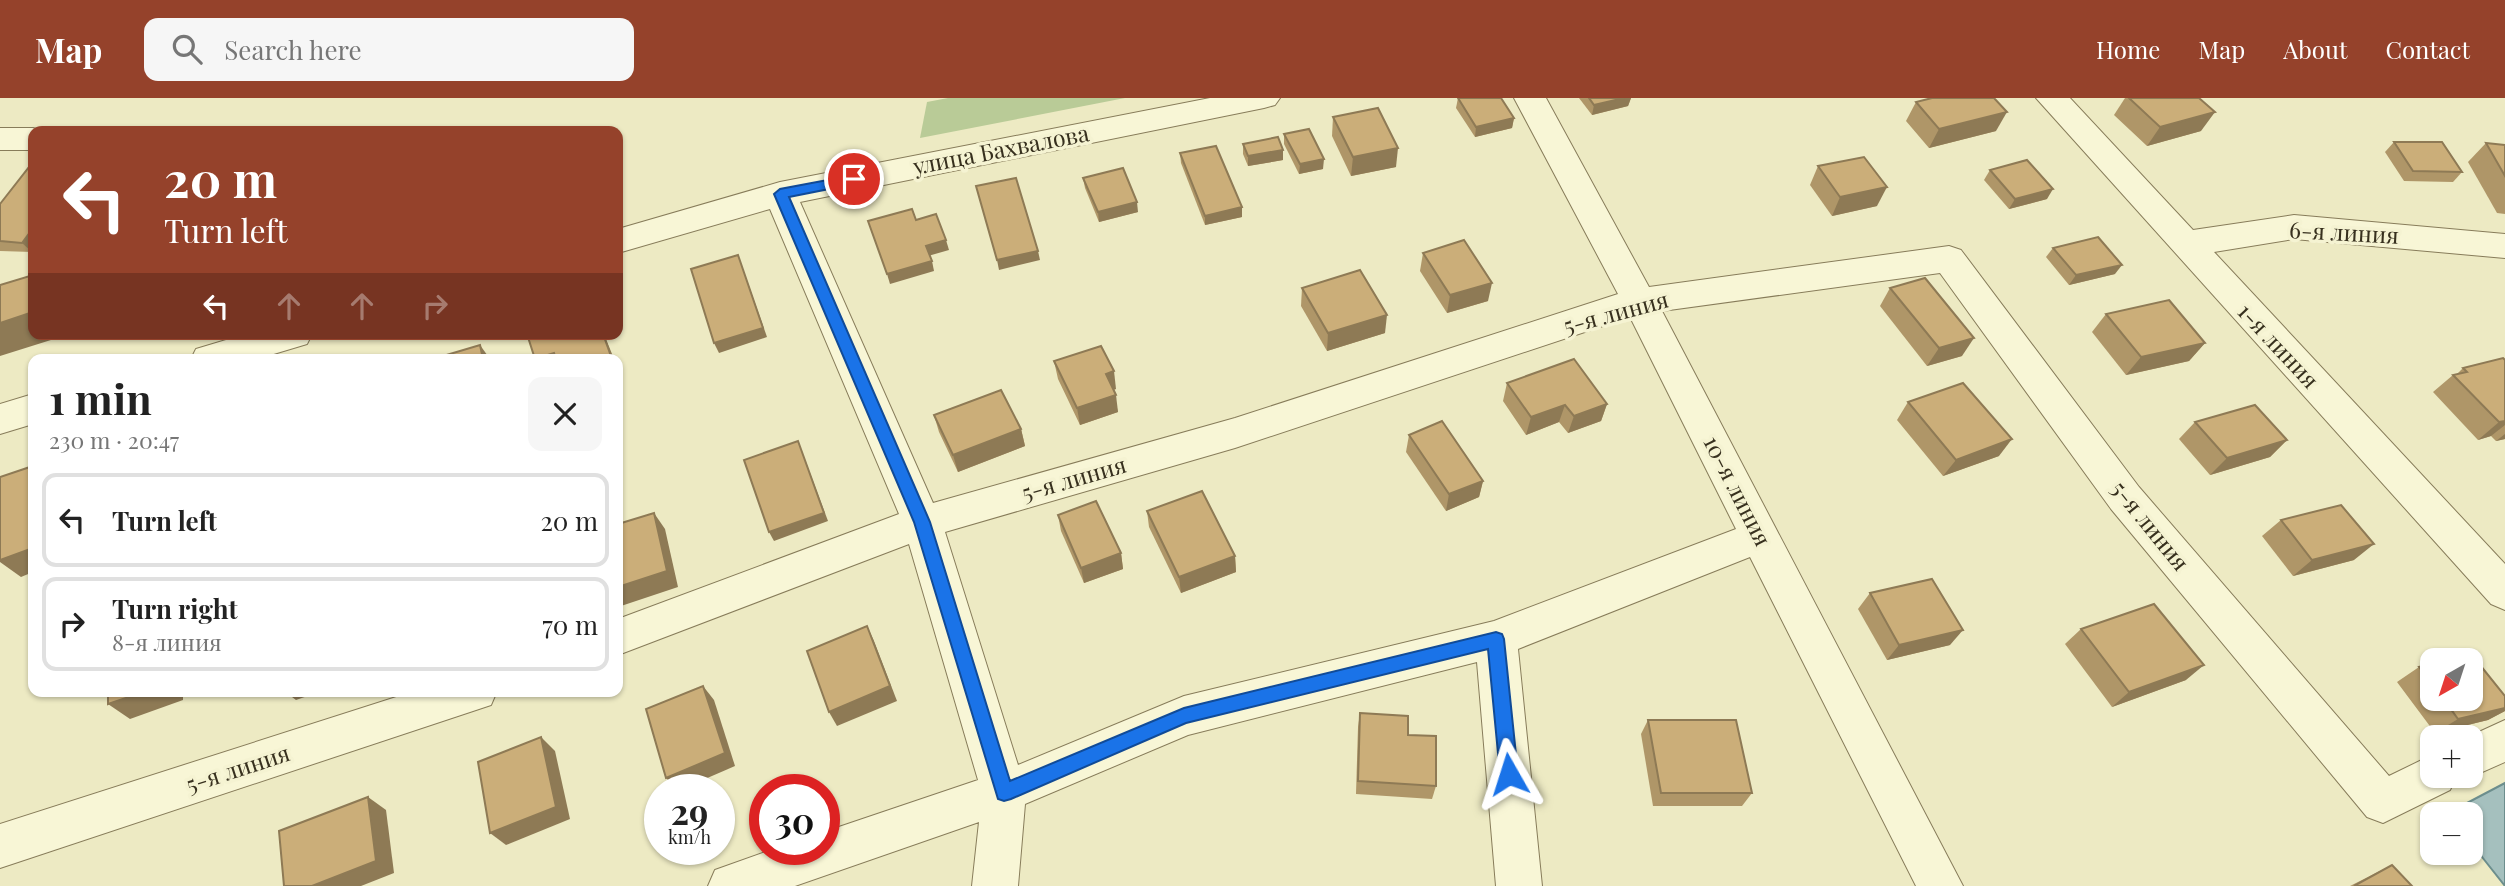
<!DOCTYPE html>
<html lang="en">
<head>
<meta charset="utf-8">
<style>
	body { margin:0; font-family:"Playfair Display",serif; background:#f6f6f6; color:#222; height:100vh; display:flex; flex-direction:column; font-size:26px; white-space:nowrap }
	* { box-sizing:border-box; margin:0 }
	p { font-size:23px; color:#767676 }
	.icon { flex:none; width:38px; height:38px; fill:none; stroke:currentColor; stroke-width:2; stroke-linecap:round; stroke-linejoin:round }
	.map { position:relative; flex:1; overflow:hidden }
	.drawer { position:absolute; left:28px; top:256px; width:595px; height:343px; display:flex; flex-direction:column; background:#fff; border-radius:14px; box-shadow:0 2px 5px #0004 }
	.drawer>* { flex:none }
	.hud { position:absolute; left:28px; top:28px; width:595px; height:214px; border-radius:14px; box-shadow:0 2px 5px #0004; background:#95422b; color:#fff; overflow:hidden }
	.needle { width:46px; rotate:219deg }
	.controls { position:absolute; left:2420px; top:550px; display:grid; gap:14px }
	.controls a { display:grid; place-items:center; width:63px; height:63px; border-radius:14px; background:#fff; box-shadow:0 2px 5px #0004; font-size:35px }
	.speed { position:absolute; left:644px; top:676px; display:flex; gap:14px; font-size:35px; font-weight:700; text-align:center }
	.speed>* { display:grid; place-content:center; width:91px; height:91px; border-radius:50%; background:#fff; box-shadow:0 2px 5px #0004; line-height:1 }
	.speed small { font-size:18px; font-weight:400 }
	.speed .limit { border:10px solid #d22; background:#fff; color:#111 }
	.pin { position:absolute; display:grid; place-items:center; width:60px; height:60px; color:#fff; margin:-30px; border:4px solid #fff; border-radius:50%; box-shadow:0 2px 7px #0007 }
	.me { position:absolute; width:77px; margin:-38px; rotate:354deg; stroke-linejoin:round; filter:drop-shadow(0 0 5px #0008) }
	.turn { display:flex; align-items:center; gap:24px; height:147px; padding:0 21px; font-size:32px }
	.turn .icon { width:91px; height:91px; stroke-width:2.5 }
	.turn b { display:block; font-size:49px; line-height:60px }
	.lanes { display:flex; align-items:center; height:66px; padding:0 21px; background:#0003; justify-content:center; gap:35px; direction:ltr }
	.lanes .off { opacity:.35 }
	.round { display:grid; place-items:center; flex:none; width:74px; height:74px; border-radius:14px; background:#f6f6f6 }
	.summary { display:flex; align-items:center; justify-content:space-between; height:119px; padding:0 21px }
	h1 { font-size:42px; font-weight:700; line-height:52px }
	ul { padding:0; list-style:none }
	li { display:flex; align-items:center; gap:21px; height:94px; margin:0 14px 10px; padding:0 7px; border:4px solid #e0e0e0; border-radius:14px }
	li div { flex:1 }
	li b { display:block; font-size:26px }
	li em { font-style:normal }
	header { display:flex; align-items:center; gap:42px; box-sizing:border-box; height:98px; padding:0 35px; background:#95422b; color:#fff }
	header strong { font-size:33px }
	nav { display:flex; gap:38px; margin-inline-start:auto; font-size:24px }
	.search { width:490px; height:63px; background:#f6f6f6; display:flex; align-items:center; gap:18px; box-sizing:border-box; padding:0 24px; border-radius:14px; color:#767676; font-size:26px }
	.map>svg:first-child { display:block }
</style>
</head>
<body>
<header>
<strong>Map</strong>
<div class="search"><svg class="icon" aria-label="search" viewBox="0 0 24 24"><circle cx="10" cy="10" r="6"/><path d="M15 15l6 6"/></svg>Search here</div>
<nav><a>Home</a><a>Map</a><a>About</a><a>Contact</a></nav>
</header>
<div class="map">
<svg width="2505" height="788" viewBox="0 0 2505 788">
	<rect width="100%" height="100%" fill="#edeac3"/>
	<path fill="#b9cb97" d="M948,0H1125L920,40L927,4Z"/>
	<path fill="#a5c0be" stroke="#6c8e8d" stroke-width="2" d="M2505,685V788L2471,745V716L2448,715Z"/>
	<g fill="none" stroke-linecap="round" stroke-linejoin="round">
		<defs>
			<g id="minor">
				<path d="M1210,0H1280L1275,7L1264,10L800,104L933,405L1235,320L1618,196L1514,0H1546L1649,189L1949,148L1961,152L2139,389L2389,678L2432,657V677H2457L2450,692L2383,725L2367,719L2111,411L1940,175L1662,213L1963,788H1916L1750,459L1518,551L1542,788H1496L1477,564L1188,637L1025,706L1018,788H972L979,724L795,788H708L715,772L774,751H824V734L978,682L909,446L618,557V521L899,416L770,111L618,155V131L780,84ZM1630,219L1736,431L1494,523L1184,598L1018,667L945,434L1235,350Z"/>
				<path d="M2036,0H2070L2193,132L2294,117L2505,136V160L2294,141L2214,154L2505,466V512L2491,506Z"/>
				<path d="M0,30H33L44,33H33V52H0Z"/>
				<path d="M246,236H312L307,246L257,261H191L196,251Z"/>
				<path d="M33,296V326L0,336V306Z"/>
				<path d="M415,593H497L491,607L476,612L0,770V726Z"/>
				<path d="M2505,622V664L2471,679L2466,677H2471V639H2468Z"/>
			</g>
		</defs>
		<use href="#minor" stroke="#877c5a" stroke-width="2"/>
		<use href="#minor" fill="#f8f6d6" fill-rule="evenodd"/>
	</g>
	<g fill="#af9668">
		<path d="M1458,0L1514,20L1512,30L1475,39L1456,10Z"/>
		<path d="M1579,0H1631L1628,8L1592,17Z"/>
		<path d="M2125,0H2199L2201,33L2147,48L2114,17Z"/>
		<path d="M1916,4L1996,33L1929,50L1906,23Z"/>
		<path d="M1333,19L1396,69L1351,78L1332,38Z"/>
		<path d="M1284,36L1323,71L1299,76L1284,46Z"/>
		<path d="M2394,44L2462,74L2453,84L2404,83L2385,54Z"/>
		<path d="M2486,45L2505,47V116L2497,115L2468,64Z"/>
		<path d="M1243,46L1283,52V62L1248,68L1243,56Z"/>
		<path d="M1180,55L1242,119L1205,127L1181,65Z"/>
		<path d="M1818,68L1877,108L1832,118L1810,87Z"/>
		<path d="M1990,72L2047,101L2009,111L1984,82Z"/>
		<path d="M1083,80L1138,114L1099,124L1085,90Z"/>
		<path d="M0,106L32,154L0,153Z"/>
		<path d="M2053,150L2115,176L2069,187L2046,159Z"/>
		<path d="M1423,155L1488,203L1447,215L1420,173Z"/>
		<path d="M1302,190L1385,235L1327,253L1301,208Z"/>
		<path d="M1890,190L1962,258L1927,268L1880,208Z"/>
		<path d="M2106,216L2205,245L2189,263L2126,277L2092,234Z"/>
		<path d="M2505,262V341L2496,343L2491,338L2478,342L2433,294L2453,277L2457,276L2463,270Z"/>
		<path d="M1054,263L1116,291L1113,292L1118,314L1080,327L1058,281Z"/>
		<path d="M1507,285L1607,306L1601,323L1568,335L1559,324L1526,337L1503,303Z"/>
		<path d="M1908,304L1999,358L1943,378L1897,322Z"/>
		<path d="M934,317L1021,331L1025,348L958,374L939,334Z"/>
		<path d="M2195,324L2287,342L2270,359L2210,377L2179,341Z"/>
		<path d="M1409,337L1483,383L1479,399L1446,413L1406,354Z"/>
		<path d="M1147,413L1235,458L1236,474L1181,495L1149,429Z"/>
		<path d="M1058,417L1121,455L1123,471L1084,485L1061,433Z"/>
		<path d="M2281,422L2354,462L2293,478L2262,438Z"/>
		<path d="M1870,495L1950,547L1887,562L1858,511Z"/>
		<path d="M2081,531L2186,582L2112,609L2065,546Z"/>
		<path d="M2432,566V600H2471L2505,598V613L2488,622L2435,635L2397,584L2419,569Z"/>
		<path d="M1360,615L1408,637L1436,688L1432,701L1356,696L1358,629Z"/>
		<path d="M1648,622L1752,695L1742,708H1653L1641,636Z"/>
		<path d="M2392,767L2412,788H2350Z"/>
	</g>
	<g fill="#8e7a55">
		<path d="M1624,0H1631L1628,8L1592,17L1594,7Z"/>
		<path d="M2007,14L1996,33L1929,50L1939,31Z"/>
		<path d="M2215,14L2201,33L2147,48L2160,29Z"/>
		<path d="M1514,20L1512,30L1475,39L1476,29Z"/>
		<path d="M1398,50L1396,69L1351,78L1353,59Z"/>
		<path d="M1283,52V62L1248,68V58Z"/>
		<path d="M1324,61L1323,71L1299,76L1300,66Z"/>
		<path d="M1887,89L1877,108L1832,118L1840,99Z"/>
		<path d="M2053,91L2047,101L2009,111L2015,101Z"/>
		<path d="M1137,104L1138,114L1099,124L1098,114Z"/>
		<path d="M1242,109V119L1205,127V118Z"/>
		<path d="M33,130V152L32,154L22,145Z"/>
		<path d="M946,142L949,152L928,158L926,148Z"/>
		<path d="M1038,153L1040,162L999,172L997,162Z"/>
		<path d="M738,157L767,239L719,255L714,245Z"/>
		<path d="M932,163L934,173L890,186L887,176Z"/>
		<path d="M2122,167L2115,176L2069,187L2076,177Z"/>
		<path d="M1492,185L1488,203L1447,215L1450,197Z"/>
		<path d="M33,214V236H70L0,258V225Z"/>
		<path d="M1387,217L1385,235L1327,253L1328,235Z"/>
		<path d="M603,236H604L614,261H612Z"/>
		<path d="M1974,240L1962,258L1927,268L1939,250Z"/>
		<path d="M2205,245L2189,263L2126,277L2141,259Z"/>
		<path d="M480,247L490,261H483Z"/>
		<path d="M554,255L558,261H538Z"/>
		<path d="M1114,273L1116,291L1108,293L1106,276Z"/>
		<path d="M1116,297L1118,314L1080,327L1077,310Z"/>
		<path d="M1607,306L1601,323L1568,335L1574,318Z"/>
		<path d="M1565,307L1559,324L1526,337L1531,319Z"/>
		<path d="M2505,323V327L2491,338L2478,342L2499,324Z"/>
		<path d="M1021,331L1025,348L958,374L953,357Z"/>
		<path d="M2505,336V341L2496,343Z"/>
		<path d="M2012,341L1999,358L1943,378L1956,362Z"/>
		<path d="M2287,342L2270,359L2210,377L2227,360Z"/>
		<path d="M798,343L828,423L774,443L769,434Z"/>
		<path d="M1483,383L1479,399L1446,413L1449,396Z"/>
		<path d="M654,415L665,431L678,489L618,509V489Z"/>
		<path d="M2374,446L2354,462L2293,478L2312,462Z"/>
		<path d="M33,450V474L21,479L0,464V462Z"/>
		<path d="M1121,455L1123,471L1084,485L1081,470Z"/>
		<path d="M1235,458L1236,474L1181,495L1179,479Z"/>
		<path d="M867,528L874,543L897,603L837,628L829,614Z"/>
		<path d="M1963,532L1950,547L1887,562L1899,547Z"/>
		<path d="M2204,567L2186,582L2112,609L2129,594Z"/>
		<path d="M703,588L714,602L735,668L682,691H677L666,680Z"/>
		<path d="M147,593H183V602L130,621L108,606Z"/>
		<path d="M284,593H322L296,602Z"/>
		<path d="M2505,610V613L2488,622L2435,635L2458,621Z"/>
		<path d="M541,639L555,653L570,721L506,747L490,735Z"/>
		<path d="M368,699L386,712L394,775L361,788H312Z"/>
	</g>
	<g fill="#cbae79" stroke="#8e7a55" stroke-width="2">
		<path d="M1458,0H1501L1514,20L1476,29Z"/>
		<path d="M1589,0H1624L1594,7Z"/>
		<path d="M1932,0H1994L2007,14L1939,31L1916,4Z"/>
		<path d="M2129,0H2199L2215,14L2160,29Z"/>
		<path d="M1378,10L1398,50L1353,59L1333,19Z"/>
		<path d="M1309,31L1324,61L1300,66L1284,36Z"/>
		<path d="M1278,39L1283,52L1248,58L1243,46Z"/>
		<path d="M2394,44H2442L2462,74L2413,73Z"/>
		<path d="M2486,45L2505,47V78Z"/>
		<path d="M1216,48L1242,109L1205,118L1180,55Z"/>
		<path d="M1864,59L1887,89L1840,99L1818,68Z"/>
		<path d="M2027,62L2053,91L2015,101L1990,72Z"/>
		<path d="M33,64V130L22,145L0,143V106Z"/>
		<path d="M1123,70L1137,104L1098,114L1083,80Z"/>
		<path d="M1016,80L1038,153L997,162L976,88Z"/>
		<path d="M912,111L916,122L936,116L946,142L926,148L932,163L887,176L868,123Z"/>
		<path d="M2098,139L2122,167L2076,177L2053,150Z"/>
		<path d="M1464,142L1492,185L1450,197L1423,155Z"/>
		<path d="M738,157L763,230L714,245L691,171Z"/>
		<path d="M1360,172L1387,217L1328,235L1302,190Z"/>
		<path d="M33,177V214L0,225V187Z"/>
		<path d="M1925,180L1974,240L1939,250L1890,190Z"/>
		<path d="M2169,202L2205,245L2141,259L2106,216Z"/>
		<path d="M527,236H603L612,261H556L554,255L535,261Z"/>
		<path d="M480,247L483,261H433Z"/>
		<path d="M1101,248L1114,273L1106,276L1116,297L1077,310L1054,263Z"/>
		<path d="M2503,260L2505,262V323L2499,324L2453,277L2467,274L2463,270Z"/>
		<path d="M1574,261L1607,306L1574,318L1565,307L1531,319L1507,285Z"/>
		<path d="M1963,285L2012,341L1956,362L1908,304Z"/>
		<path d="M1001,292L1021,331L953,357L934,317Z"/>
		<path d="M2255,307L2287,342L2227,360L2195,324Z"/>
		<path d="M1442,323L1483,383L1449,396L1409,337Z"/>
		<path d="M798,343L824,415L769,434L744,362Z"/>
		<path d="M33,368V450L0,462V379Z"/>
		<path d="M1202,393L1235,458L1179,479L1147,413Z"/>
		<path d="M1096,403L1121,455L1081,470L1058,417Z"/>
		<path d="M2341,407L2374,446L2312,462L2281,422Z"/>
		<path d="M654,415L667,473L618,489V426Z"/>
		<path d="M1932,481L1963,532L1899,547L1870,495Z"/>
		<path d="M2154,506L2204,567L2129,594L2081,531Z"/>
		<path d="M867,528L890,588L829,614L807,553Z"/>
		<path d="M2472,557L2505,598V610L2458,621L2443,600H2471V562H2452Z"/>
		<path d="M2432,566V587L2419,569Z"/>
		<path d="M703,588L725,655L666,680L646,611Z"/>
		<path d="M108,593H147L108,606Z"/>
		<path d="M1360,615L1408,618V637L1436,638V688L1358,683Z"/>
		<path d="M1648,622H1736L1752,695H1661Z"/>
		<path d="M541,639L556,709L490,735L478,664Z"/>
		<path d="M368,699L376,763L312,788H284L279,733Z"/>
		<path d="M2392,767L2412,788H2354Z"/>
	</g>
	<path fill="#1a73e8" stroke="#114b97" stroke-width="2" d="M854,77L861,81L859,85L789,99L930,424L1010,683L1184,610L1496,534L1502,536L1504,541L1518,676L1515,682L1509,684L1503,682L1500,676L1488,551L1186,625L1011,701L1004,703L998,701L914,424L774,96L780,91Z"/>
	<g text-anchor="middle" stroke-width="7" stroke-linejoin="round" paint-order="stroke">
		<g font-size="23" fill="#37301e" stroke="#f5f3d2">
			<text transform="translate(1001 52) rotate(-11)" y="8">улица Бахвалова</text>
			<text transform="translate(2344 135) rotate(3)" y="8">6-я линия</text>
			<text transform="translate(1616 215) rotate(-15)" y="8">5-я линия</text>
			<text transform="translate(2278 248) rotate(47)" y="8">1-я линия</text>
			<text transform="translate(1074 381) rotate(-16)" y="8">5-я линия</text>
			<text transform="translate(1737 393) rotate(63)" y="8">10-я линия</text>
			<text transform="translate(2150 428) rotate(51)" y="8">5-я линия</text>
			<text transform="translate(238 671) rotate(-18)" y="8">5-я линия</text>
		</g>
	</g>
</svg>
<div class="controls">
<a><svg class="needle" viewBox="-14 -14 28 28"><path d="M0-13l5 13h-10z" fill="#e53935"/><path d="M0 13l5-13h-10z" fill="#767676"/></svg></a>
<a>+</a>
<a>−</a>
</div>
<div class="speed"><div>29<small>km/h</small></div><div class="limit">30</div></div>
<div class="pin" style="left:854px;top:81px;background:#d93025"><svg class="icon" aria-label="arrive" viewBox="0 0 24 24"><path d="M6 21V4h12l-3 4 3 4H6"/></svg></div>
<svg class="me" style="left:1509px;top:676px" viewBox="-20 -20 40 40"><path d="M0-17L14 15 0 8-14 15z" fill="#1a73e8" stroke="#fff" stroke-width="4"/></svg>
<div class="hud">
<div class="turn"><svg class="icon" aria-label="left" viewBox="0 0 24 24"><path d="M17 20v-9H6M10 6l-5 5 5 5"/></svg><div><b>20 m</b>Turn left</div></div>
<div class="lanes"><svg class="icon" aria-label="left" viewBox="0 0 24 24"><path d="M17 20v-9H6M10 6l-5 5 5 5"/></svg><svg class="icon off" aria-label="ahead" viewBox="0 0 24 24"><path d="M12 20V5M6 11l6-6 6 6"/></svg><svg class="icon off" aria-label="ahead" viewBox="0 0 24 24"><path d="M12 20V5M6 11l6-6 6 6"/></svg><svg class="icon off" aria-label="right" viewBox="0 0 24 24"><path d="M7 20v-9h11M14 6l5 5-5 5"/></svg></div>
</div>
<section class="drawer">
<div class="summary"><div><h1>1 min</h1><p>230 m · 20:47</p></div><a class="round"><svg class="icon" aria-label="close" viewBox="0 0 24 24"><path d="M6 6l12 12M18 6L6 18"/></svg></a></div>
<ul>
<li><svg class="icon" aria-label="left" viewBox="0 0 24 24"><path d="M17 20v-9H6M10 6l-5 5 5 5"/></svg><div><b>Turn left</b></div><em>20 m</em></li>
<li><svg class="icon" aria-label="right" viewBox="0 0 24 24"><path d="M7 20v-9h11M14 6l5 5-5 5"/></svg><div><b>Turn right</b><p>8-я линия</p></div><em>70 m</em></li>
</ul>
</section>
</div>
</body>
</html>
